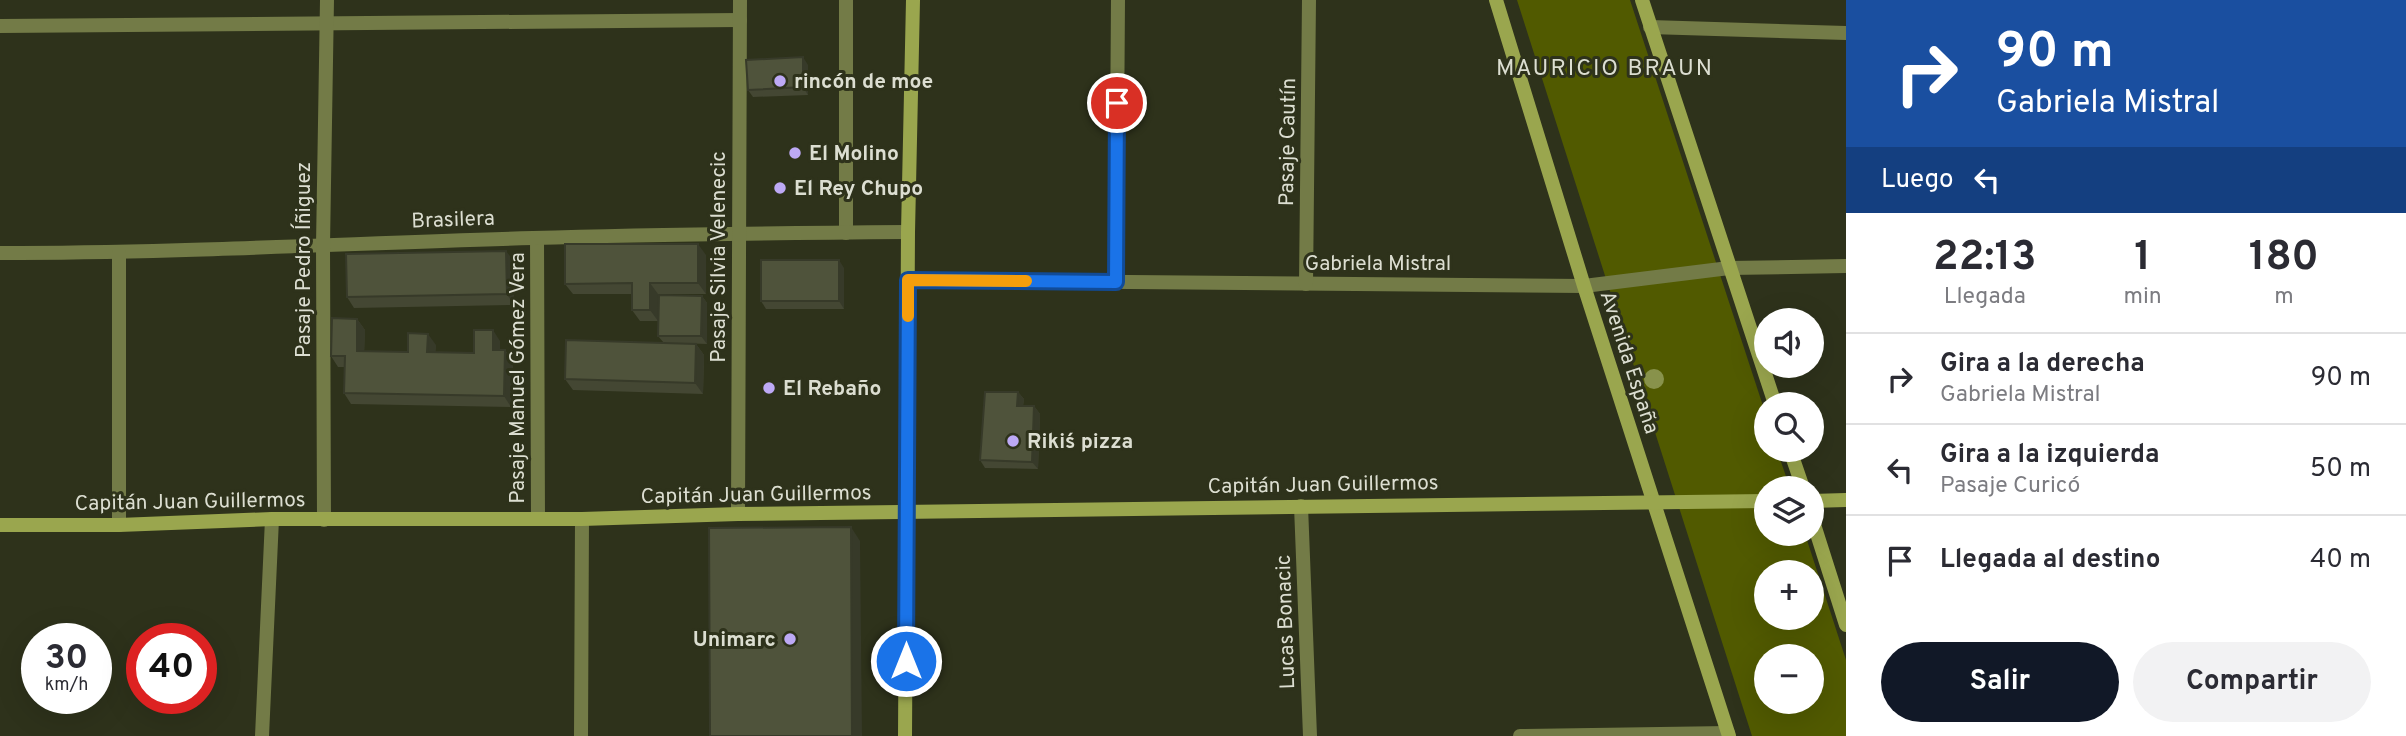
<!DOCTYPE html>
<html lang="es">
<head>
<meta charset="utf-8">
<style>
	body { margin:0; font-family:Overpass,sans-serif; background:#f2f2f3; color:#2b2b33; height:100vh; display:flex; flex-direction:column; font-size:26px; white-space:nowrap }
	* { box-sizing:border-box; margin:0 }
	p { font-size:23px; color:#7c7c81 }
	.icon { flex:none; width:38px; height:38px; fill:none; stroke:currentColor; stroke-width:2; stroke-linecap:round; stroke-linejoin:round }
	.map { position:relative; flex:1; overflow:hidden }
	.sheet { display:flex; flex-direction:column; background:#fff; width:560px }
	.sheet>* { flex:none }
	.guide { background:#1a4fa0; color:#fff; overflow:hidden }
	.buttons { position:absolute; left:1754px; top:308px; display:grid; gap:14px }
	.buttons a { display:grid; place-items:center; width:70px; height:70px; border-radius:50%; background:#fff; box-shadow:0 7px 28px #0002; font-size:35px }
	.speed { position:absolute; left:21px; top:623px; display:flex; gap:14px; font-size:35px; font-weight:700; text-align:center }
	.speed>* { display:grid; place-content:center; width:91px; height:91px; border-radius:50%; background:#fff; box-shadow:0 7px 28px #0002; line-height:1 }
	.speed small { font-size:18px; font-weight:400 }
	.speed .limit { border:10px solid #d22; background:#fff; color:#111 }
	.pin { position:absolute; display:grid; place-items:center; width:60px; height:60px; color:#fff; margin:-30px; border:4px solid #fff; border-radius:50%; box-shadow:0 2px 7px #0007 }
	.me { position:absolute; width:77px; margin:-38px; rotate:0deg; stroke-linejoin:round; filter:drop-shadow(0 0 5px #0008) }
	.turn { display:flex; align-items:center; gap:24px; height:147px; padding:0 35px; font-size:32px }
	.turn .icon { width:91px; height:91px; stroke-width:2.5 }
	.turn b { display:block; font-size:49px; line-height:60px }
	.then { display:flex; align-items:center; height:66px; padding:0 35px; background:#0003; gap:14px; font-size:26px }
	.eta { display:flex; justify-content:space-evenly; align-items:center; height:119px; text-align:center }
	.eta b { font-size:42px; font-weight:700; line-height:49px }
	.primary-button { display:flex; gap:14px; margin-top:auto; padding:14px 35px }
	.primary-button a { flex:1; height:80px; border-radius:42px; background:#111827; color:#fff; font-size:28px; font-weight:700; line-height:80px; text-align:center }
	.primary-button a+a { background:#f2f2f3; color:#2b2b33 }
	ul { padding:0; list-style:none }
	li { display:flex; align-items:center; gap:21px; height:91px; padding:0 35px; border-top:2px solid #e1e1e2 }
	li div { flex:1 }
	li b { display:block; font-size:26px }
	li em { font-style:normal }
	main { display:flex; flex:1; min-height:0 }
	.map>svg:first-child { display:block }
</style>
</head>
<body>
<main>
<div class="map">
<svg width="1846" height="736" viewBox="0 0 1846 736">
	<rect width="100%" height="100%" fill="#2e321b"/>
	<path fill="#515a00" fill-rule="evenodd" d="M1517,0H1630L1766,415V450H1777L1790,488H1766V534H1805L1846,660V736H1752ZM1766,572H1811V618H1766ZM1766,656H1811V702H1766Z"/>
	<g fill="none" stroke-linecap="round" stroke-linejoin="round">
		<path stroke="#737b47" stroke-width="14" d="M846,0V233"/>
		<g stroke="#737b47" stroke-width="14">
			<path d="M0,26L740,20"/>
			<path d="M1650,27L1846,33"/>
			<path d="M537,238L538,518"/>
			<path d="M0,253C178,253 355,243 533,238C658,234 783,233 908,232"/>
			<path d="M908,280L1584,286L1729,268L1846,266"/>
			<path d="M1116,282L1118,0"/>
			<path d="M1306,284L1309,0"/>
			<path d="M1301,506L1310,736"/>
			<path d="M738,514L740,0"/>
			<path d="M324,520L323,245L327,0"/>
			<path d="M119,525V253"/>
			<path d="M262,736L272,519"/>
			<path d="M581,736L582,519"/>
			<path d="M1520,736L1728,733"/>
		</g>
		<g stroke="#9aa64e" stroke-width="14">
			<path d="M1496,0L1584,286L1729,736"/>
			<path d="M1642,0L1775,404"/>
			<path d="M1790,450L1803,488"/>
			<path d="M1811,501L1846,500"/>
			<path d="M1811,515L1846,625"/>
			<path d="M0,525H119L272,519H582L738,514L1766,501"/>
			<path d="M905,736L908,232L913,0"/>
		</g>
	</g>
	<circle fill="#88924b" cx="1654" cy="379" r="10"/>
	<g fill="#444733">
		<path d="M808,65V95L753,97L748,90Z"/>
		<path d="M706,255V294H658V321H640L632,310V294H573L565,284Z"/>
		<path d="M514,261V305L354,308L347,297Z"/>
		<path d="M844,268V309H766L761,301Z"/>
		<path d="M702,296L707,303V344L679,343L696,344L704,355L703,394L573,390L565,379L664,343L658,336Z"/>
		<path d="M357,319L365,330L364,351L408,352L436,345L435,352L474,353L500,341V350H505L513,361L511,407L351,404L344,393V367H338L331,356Z"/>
		<path d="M1018,392L1024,399L1023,406H1034L1040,414L1038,469L985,468L980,460Z"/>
	</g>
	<g fill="#373a29">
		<path d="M803,57L808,65V95L803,87Z"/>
		<path d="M698,244L706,255V294L698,283Z"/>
		<path d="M506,251L514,261V305L507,294Z"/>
		<path d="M839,260L844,268V309L839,301Z"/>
		<path d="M650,283L658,294V321L650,310Z"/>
		<path d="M702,296L707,303V344L701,336Z"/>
		<path d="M357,319L365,330L364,362L357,351Z"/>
		<path d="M493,330L500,341V361L493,350Z"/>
		<path d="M428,334L436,345L435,363L427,352Z"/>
		<path d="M696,344L704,355L703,394L695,383Z"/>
		<path d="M505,350L513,361L511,407L504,396Z"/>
		<path d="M1018,392L1024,399L1022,414L1017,406Z"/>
		<path d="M1034,406L1040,414L1038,469L1032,462Z"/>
		<path d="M851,527L860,541L862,736H852Z"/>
	</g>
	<g fill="#4f533b" stroke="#373a29" stroke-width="2">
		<path d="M803,57V87L748,90L746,60Z"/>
		<path d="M565,244H698V283H650V310H632V283L565,284Z"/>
		<path d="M506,251L507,294L347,297L346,254Z"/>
		<rect x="761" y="260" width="78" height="41"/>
		<path d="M659,295L702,296L701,336H658Z"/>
		<path d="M332,318L357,319V351L408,352V333L428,334L427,352L474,353V330H493V350H505L504,396L344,393L345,356H331Z"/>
		<path d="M566,340L696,344L695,383L565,379Z"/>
		<path d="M985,392H1018L1017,406H1034L1032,462L980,460Z"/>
		<path d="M851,527L852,736H710L709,528Z"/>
	</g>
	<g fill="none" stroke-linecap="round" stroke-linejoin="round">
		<defs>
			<path id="route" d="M906,661L908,280L1116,282L1117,103"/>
		</defs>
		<use href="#route" stroke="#114b97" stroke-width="18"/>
		<use href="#route" stroke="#1a73e8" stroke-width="12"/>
		<path stroke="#f59e0b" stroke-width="12" d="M908,316V280L1026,281"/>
	</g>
	<g fill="#bda9f5" stroke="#2e321b" stroke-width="2.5">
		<circle cx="780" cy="81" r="7"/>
		<circle cx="795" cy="153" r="7"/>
		<circle cx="780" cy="188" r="7"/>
		<circle cx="769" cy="388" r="7"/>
		<circle cx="1013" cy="441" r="7"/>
		<circle cx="790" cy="639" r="7"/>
	</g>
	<g text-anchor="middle" stroke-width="6" stroke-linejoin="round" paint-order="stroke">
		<g font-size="21" font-weight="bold" fill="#dcded1" stroke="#2e321b" text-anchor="start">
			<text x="794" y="88">rincón de moe</text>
			<text x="809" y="160">El Molino</text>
			<text x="794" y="195">El Rey Chupo</text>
			<text x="783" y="395">El Rebaño</text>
			<text x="1027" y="448">Riki´s pizza</text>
			<text x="776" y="646" text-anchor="end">Unimarc</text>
		</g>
		<g font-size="21" fill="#dcded1" stroke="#2e321b">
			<text transform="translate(1287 142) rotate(-89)" y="7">Pasaje Cautín</text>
			<text transform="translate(453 219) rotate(-2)" y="7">Brasilera</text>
			<text transform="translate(718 257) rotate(-90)" y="7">Pasaje Silvia Velenecic</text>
			<text transform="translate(303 260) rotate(-90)" y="7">Pasaje Pedro Íñiguez</text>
			<text x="1378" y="270">Gabriela Mistral</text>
			<text transform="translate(1630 362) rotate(72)" y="7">Avenida España</text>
			<text transform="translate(517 378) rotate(-90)" y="7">Pasaje Manuel Gómez Vera</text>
			<text transform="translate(1323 484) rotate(-1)" y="7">Capitán Juan Guillermos</text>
			<text transform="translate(756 494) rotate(-1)" y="7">Capitán Juan Guillermos</text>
			<text transform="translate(190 501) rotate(-1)" y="7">Capitán Juan Guillermos</text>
			<text transform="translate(1285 622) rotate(-92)" y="7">Lucas Bonacic</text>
		</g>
		<g font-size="23" letter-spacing="2" fill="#dcded1" stroke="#2e321b">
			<text x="1605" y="75">MAURICIO BRAUN</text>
		</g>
	</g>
</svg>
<div class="buttons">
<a><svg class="icon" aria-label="sound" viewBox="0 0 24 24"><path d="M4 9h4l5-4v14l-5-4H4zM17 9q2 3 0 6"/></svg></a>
<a><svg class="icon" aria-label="search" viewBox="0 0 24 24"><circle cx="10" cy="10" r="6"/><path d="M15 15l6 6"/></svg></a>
<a><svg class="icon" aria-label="layers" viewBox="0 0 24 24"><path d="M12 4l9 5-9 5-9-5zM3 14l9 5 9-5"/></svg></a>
<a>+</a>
<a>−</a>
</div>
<div class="speed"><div>30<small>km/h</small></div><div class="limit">40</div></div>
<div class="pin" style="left:1117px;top:103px;background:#d93025"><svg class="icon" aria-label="arrive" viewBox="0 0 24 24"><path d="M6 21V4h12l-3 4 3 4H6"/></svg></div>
<svg class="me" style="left:906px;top:661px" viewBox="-20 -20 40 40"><circle r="17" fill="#1a73e8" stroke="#fff" stroke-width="3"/><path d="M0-11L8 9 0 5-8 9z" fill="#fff"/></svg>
</div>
<section class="sheet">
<div class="guide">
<div class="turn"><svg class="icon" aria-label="right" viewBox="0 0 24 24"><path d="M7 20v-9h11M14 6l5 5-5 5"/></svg><div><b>90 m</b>Gabriela Mistral</div></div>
<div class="then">Luego<svg class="icon" aria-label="left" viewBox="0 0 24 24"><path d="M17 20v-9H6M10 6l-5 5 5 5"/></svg></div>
</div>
<div class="eta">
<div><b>22:13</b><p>Llegada</p></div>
<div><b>1</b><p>min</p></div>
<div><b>180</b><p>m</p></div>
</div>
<ul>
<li><svg class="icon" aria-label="right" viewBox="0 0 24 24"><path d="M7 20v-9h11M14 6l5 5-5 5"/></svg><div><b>Gira a la derecha</b><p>Gabriela Mistral</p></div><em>90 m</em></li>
<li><svg class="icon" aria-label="left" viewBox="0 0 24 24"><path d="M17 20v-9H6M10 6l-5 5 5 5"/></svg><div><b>Gira a la izquierda</b><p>Pasaje Curicó</p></div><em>50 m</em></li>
<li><svg class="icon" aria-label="arrive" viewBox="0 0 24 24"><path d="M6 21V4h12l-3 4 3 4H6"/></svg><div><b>Llegada al destino</b></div><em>40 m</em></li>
</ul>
<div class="primary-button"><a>Salir</a><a>Compartir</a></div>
</section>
</main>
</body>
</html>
